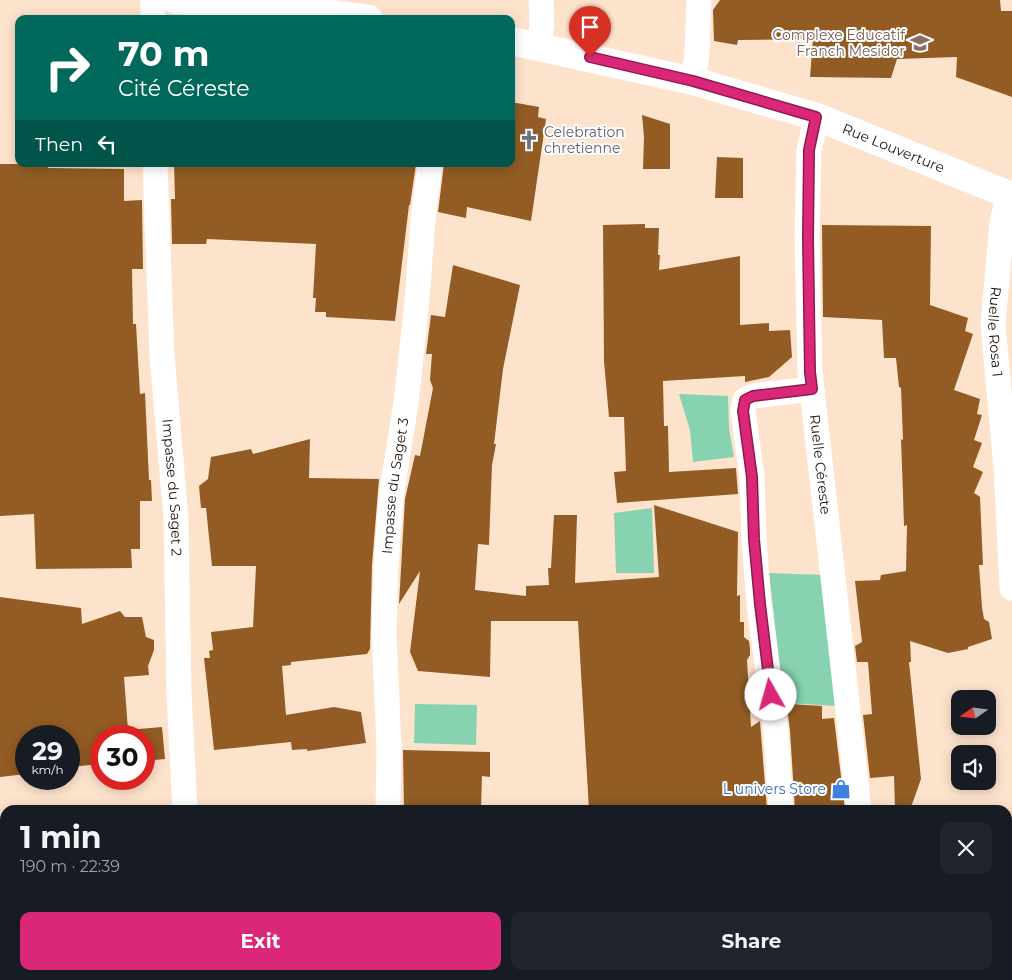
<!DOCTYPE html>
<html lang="en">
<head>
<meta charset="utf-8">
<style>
	body { margin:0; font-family:Montserrat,sans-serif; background:#20242c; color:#f1f3f6; height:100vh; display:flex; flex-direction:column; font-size:19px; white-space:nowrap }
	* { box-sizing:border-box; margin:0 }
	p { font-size:16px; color:#9ea1a6 }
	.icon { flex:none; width:28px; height:28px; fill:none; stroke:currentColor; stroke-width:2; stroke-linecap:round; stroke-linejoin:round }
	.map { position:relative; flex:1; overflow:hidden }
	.drawer { position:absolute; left:0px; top:805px; width:1012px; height:175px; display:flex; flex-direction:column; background:#171b24; border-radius:15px 15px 0 0; box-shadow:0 2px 12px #0003 }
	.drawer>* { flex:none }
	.banner { position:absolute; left:15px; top:15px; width:500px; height:152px; border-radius:10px; box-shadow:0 2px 12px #0003; background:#00695c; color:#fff; overflow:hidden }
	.needle { width:32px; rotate:256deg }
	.tools { position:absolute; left:951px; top:690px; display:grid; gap:10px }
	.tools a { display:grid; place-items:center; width:45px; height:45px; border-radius:10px; background:#171b24; box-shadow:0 2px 12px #0003; font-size:25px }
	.speed { position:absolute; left:15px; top:725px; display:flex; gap:10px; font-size:25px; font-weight:700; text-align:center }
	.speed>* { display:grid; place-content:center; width:65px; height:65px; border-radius:50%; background:#171b24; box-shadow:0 2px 12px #0003; line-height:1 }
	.speed small { font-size:12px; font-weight:400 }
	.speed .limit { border:8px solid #d22; background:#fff; color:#111 }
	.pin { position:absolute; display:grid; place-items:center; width:42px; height:42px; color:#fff; margin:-51px -21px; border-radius:50% 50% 50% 0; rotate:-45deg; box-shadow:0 0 5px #0007 }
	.pin .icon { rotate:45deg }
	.me { position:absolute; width:55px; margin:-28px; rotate:353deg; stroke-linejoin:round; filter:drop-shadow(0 0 4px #0008) }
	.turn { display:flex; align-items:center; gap:18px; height:105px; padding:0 20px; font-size:22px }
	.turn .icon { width:65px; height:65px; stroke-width:2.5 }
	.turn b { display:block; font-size:35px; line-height:42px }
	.then { display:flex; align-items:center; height:48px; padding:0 20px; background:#0003; gap:10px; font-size:19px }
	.round { display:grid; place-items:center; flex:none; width:52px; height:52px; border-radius:10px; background:#20242c }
	.summary { display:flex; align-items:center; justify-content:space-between; height:85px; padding:0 20px }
	h1 { font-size:30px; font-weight:700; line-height:38px }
	.primary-button { display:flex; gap:10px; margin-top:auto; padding:10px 20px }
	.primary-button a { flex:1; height:58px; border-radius:10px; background:#db2777; color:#fff; font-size:20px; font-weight:700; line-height:58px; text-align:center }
	.primary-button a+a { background:#20242c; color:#f1f3f6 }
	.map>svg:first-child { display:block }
</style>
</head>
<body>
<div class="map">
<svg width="1012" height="980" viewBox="0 0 1012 980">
	<rect width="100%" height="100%" fill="#fee3cc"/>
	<g fill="#87d2b0">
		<path d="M679,394L728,396L729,428L734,457L693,462L690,430Z"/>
		<path d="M652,508L654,573H616L614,513Z"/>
		<path d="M769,573L824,575L838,706L784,703Z"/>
		<path d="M415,704L477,705L476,745L414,743Z"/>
	</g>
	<g fill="#925c24">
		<path d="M720,0H1000L1001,11H1012V97L956,77L957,57L897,59L891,78L810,77L813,39L738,40L737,45L714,41L713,10Z"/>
		<path d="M511,102L539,107L538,117L546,119L531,221L467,207L466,218L438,212L444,164H511Z"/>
		<path d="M642,115L670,124V169H643L644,137Z"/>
		<path d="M717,157L743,158V198H715Z"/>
		<path d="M0,164H48V168L124,169V201L142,200L143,269H132L133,324H136L140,394L145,393L149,480H151L152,501H140V549H131L132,568L36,569L34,514L0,516Z"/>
		<path d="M174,164H416L410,205H409L395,321L326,317V312H315L316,298H313L316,244L207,239L206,244H172L171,199H175Z"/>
		<path d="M645,224V228H659L658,255H660L659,270L740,256V325L769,323V331L790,330L792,357L769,377L745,382V376L663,381L664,426H668L669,472L736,468L738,494L617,503L614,472L626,471L624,417H609L604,361L603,225Z"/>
		<path d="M822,225L931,226L930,305L968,318L965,331L973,334L954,390L980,399L977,414L982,415L974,440L982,443L973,467L983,472L974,493L980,497L983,565H979L982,607L984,619L989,622L992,639L968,647V649L948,653L910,641L911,662H909L921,779L910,810H895L894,776L870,778L863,715L872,714L868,662H857L855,646L862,642L855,581L880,580L881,575L906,571L907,525L904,526L903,494L901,439L903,440L901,388L899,387L896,358H884L882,320L823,317Z"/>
		<path d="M453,265L520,285L503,369L494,444H496L492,465L489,545L478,544L475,590L526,596V586L549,585L548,568H551L554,515H577L575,583L659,577L654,505L738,532L737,596L740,595V622H744V637L749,641L750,649V655L747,660L751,727L760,721L767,810H589L578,621H491L490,677L418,671L410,652L420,571L399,604L405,499L415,455L420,456L433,388L430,380L432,354H426L431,315L445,317Z"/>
		<path d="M310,439L309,478L379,479L372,565L370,649L367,654L291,662V665L282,666L286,715L334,707L361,712L366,743L307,751V749L292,750L291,742L214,750L204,658H210L209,651L213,650L211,632L253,627L256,566H212L206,508H201L199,486L208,479L211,457L251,449L253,454Z"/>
		<path d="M0,597L81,608L82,624L120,611L125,617H142L146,637L154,640V650L148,666L149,675L124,677L128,730L162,727L165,759L144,761V736H101V764L69,767V736H26V774L0,777Z"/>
		<path d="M790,704L822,706V719L834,718L845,810H795L790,731L787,706Z"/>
		<path d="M403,750L490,752V777L482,776L481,809L404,810Z"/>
	</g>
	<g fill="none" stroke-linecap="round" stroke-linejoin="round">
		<g stroke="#fff" stroke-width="25">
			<path d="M153,19V0"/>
			<path d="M539,45L542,25L541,0"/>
			<path d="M693,81L697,54L699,0"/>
			<path id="s1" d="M817,117L809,150L807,238L810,372L859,810"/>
			<path id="s2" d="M155,164L162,356L176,518L179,694L185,810"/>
			<path id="s3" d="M1009,195L1002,222L993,324L1006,467L1012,588"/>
			<path id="s4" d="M388,810L389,747L384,632L386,566L391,497L406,403L417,301L423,219L430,164"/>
			<path d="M781,810L776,732L759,604L754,539L752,477L743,411L745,400L753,396L812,389"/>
			<path d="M194,975V980"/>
			<path d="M394,975V980"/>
			<path d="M792,975V980"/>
			<path d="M877,975V980"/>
		</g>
		<g stroke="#fff" stroke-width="28">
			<path d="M175,0L302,10L369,19"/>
			<path id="s5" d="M511,41L693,81L817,117L1012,196"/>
		</g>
	</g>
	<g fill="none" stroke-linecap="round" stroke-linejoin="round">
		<defs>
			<path id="route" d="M590,57L693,81L816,117L809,150L808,238L810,372L812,389L753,396L745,400L743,411L752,477L754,539L760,604L771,695"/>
		</defs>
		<use href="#route" stroke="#8e194d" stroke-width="12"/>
		<use href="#route" stroke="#db2777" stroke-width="9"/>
	</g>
	<defs>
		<symbol id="school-bare" viewBox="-9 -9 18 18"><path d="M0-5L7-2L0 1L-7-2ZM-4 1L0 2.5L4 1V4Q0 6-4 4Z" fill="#8d6e63" stroke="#fff" stroke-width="2.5" paint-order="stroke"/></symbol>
		<symbol id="church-bare" viewBox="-9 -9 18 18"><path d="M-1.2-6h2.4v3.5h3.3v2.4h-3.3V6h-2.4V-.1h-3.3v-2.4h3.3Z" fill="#6b7280" stroke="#fff" stroke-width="2.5" paint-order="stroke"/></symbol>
		<symbol id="shop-bare" viewBox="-9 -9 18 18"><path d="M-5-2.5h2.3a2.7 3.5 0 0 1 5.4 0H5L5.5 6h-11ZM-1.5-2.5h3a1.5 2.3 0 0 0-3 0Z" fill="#3f7fe0" stroke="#fff" stroke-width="2.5" paint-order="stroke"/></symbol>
	</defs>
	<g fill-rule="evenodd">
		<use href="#school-bare" x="906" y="29" width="28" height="28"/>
		<use href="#church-bare" x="515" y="126" width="28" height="28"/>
		<use href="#shop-bare" x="827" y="775" width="28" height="28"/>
	</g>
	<g text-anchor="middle" stroke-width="4" stroke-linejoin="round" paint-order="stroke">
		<g font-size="14" fill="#785e54" stroke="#fff" text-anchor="end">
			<text x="905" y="40">Complexe Educatif<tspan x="905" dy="16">Franch Mesidor</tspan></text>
		</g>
		<g font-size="14" fill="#5b616d" stroke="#fff" text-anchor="start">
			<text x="544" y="137">Celebration<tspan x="544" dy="16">chretienne</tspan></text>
		</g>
		<g font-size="14" fill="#1e150c" stroke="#fff">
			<text dy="5" stroke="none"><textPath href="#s5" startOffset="398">Rue Louverture</textPath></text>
			<text dy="5" stroke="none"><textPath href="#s3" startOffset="138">Ruelle Rosa 1</textPath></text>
			<text dy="5" stroke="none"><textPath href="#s1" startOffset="349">Ruelle Céreste</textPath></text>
			<text dy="5" stroke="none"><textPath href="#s4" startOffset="325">Impasse du Saget 3</textPath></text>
			<text dy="5" stroke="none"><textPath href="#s2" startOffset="324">Impasse du Saget 2</textPath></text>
		</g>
		<g font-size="14" fill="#366cbe" stroke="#fff" text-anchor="end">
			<text x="826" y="794">L univers Store</text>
		</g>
	</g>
</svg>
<div class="tools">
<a><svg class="needle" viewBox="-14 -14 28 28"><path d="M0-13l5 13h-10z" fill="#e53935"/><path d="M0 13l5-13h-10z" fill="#9ea1a6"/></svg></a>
<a><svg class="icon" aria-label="sound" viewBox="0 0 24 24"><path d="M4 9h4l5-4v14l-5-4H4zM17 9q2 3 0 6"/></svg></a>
</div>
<div class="speed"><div>29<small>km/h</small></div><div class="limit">30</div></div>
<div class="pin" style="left:590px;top:57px;background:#d93025"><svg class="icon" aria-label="arrive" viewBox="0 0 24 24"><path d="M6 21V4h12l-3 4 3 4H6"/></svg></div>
<svg class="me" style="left:771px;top:695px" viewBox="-20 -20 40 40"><circle r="19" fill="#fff"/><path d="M0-13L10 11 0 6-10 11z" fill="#db2777"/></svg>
<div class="banner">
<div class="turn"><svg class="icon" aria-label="right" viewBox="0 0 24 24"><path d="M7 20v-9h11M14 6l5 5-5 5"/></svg><div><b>70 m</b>Cité Céreste</div></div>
<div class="then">Then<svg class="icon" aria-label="left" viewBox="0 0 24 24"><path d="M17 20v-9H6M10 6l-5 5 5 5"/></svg></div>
</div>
<section class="drawer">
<div class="summary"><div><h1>1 min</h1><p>190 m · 22:39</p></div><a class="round"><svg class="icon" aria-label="close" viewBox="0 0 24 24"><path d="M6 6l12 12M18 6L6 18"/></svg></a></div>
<div class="primary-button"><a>Exit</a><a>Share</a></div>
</section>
</div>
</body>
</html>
